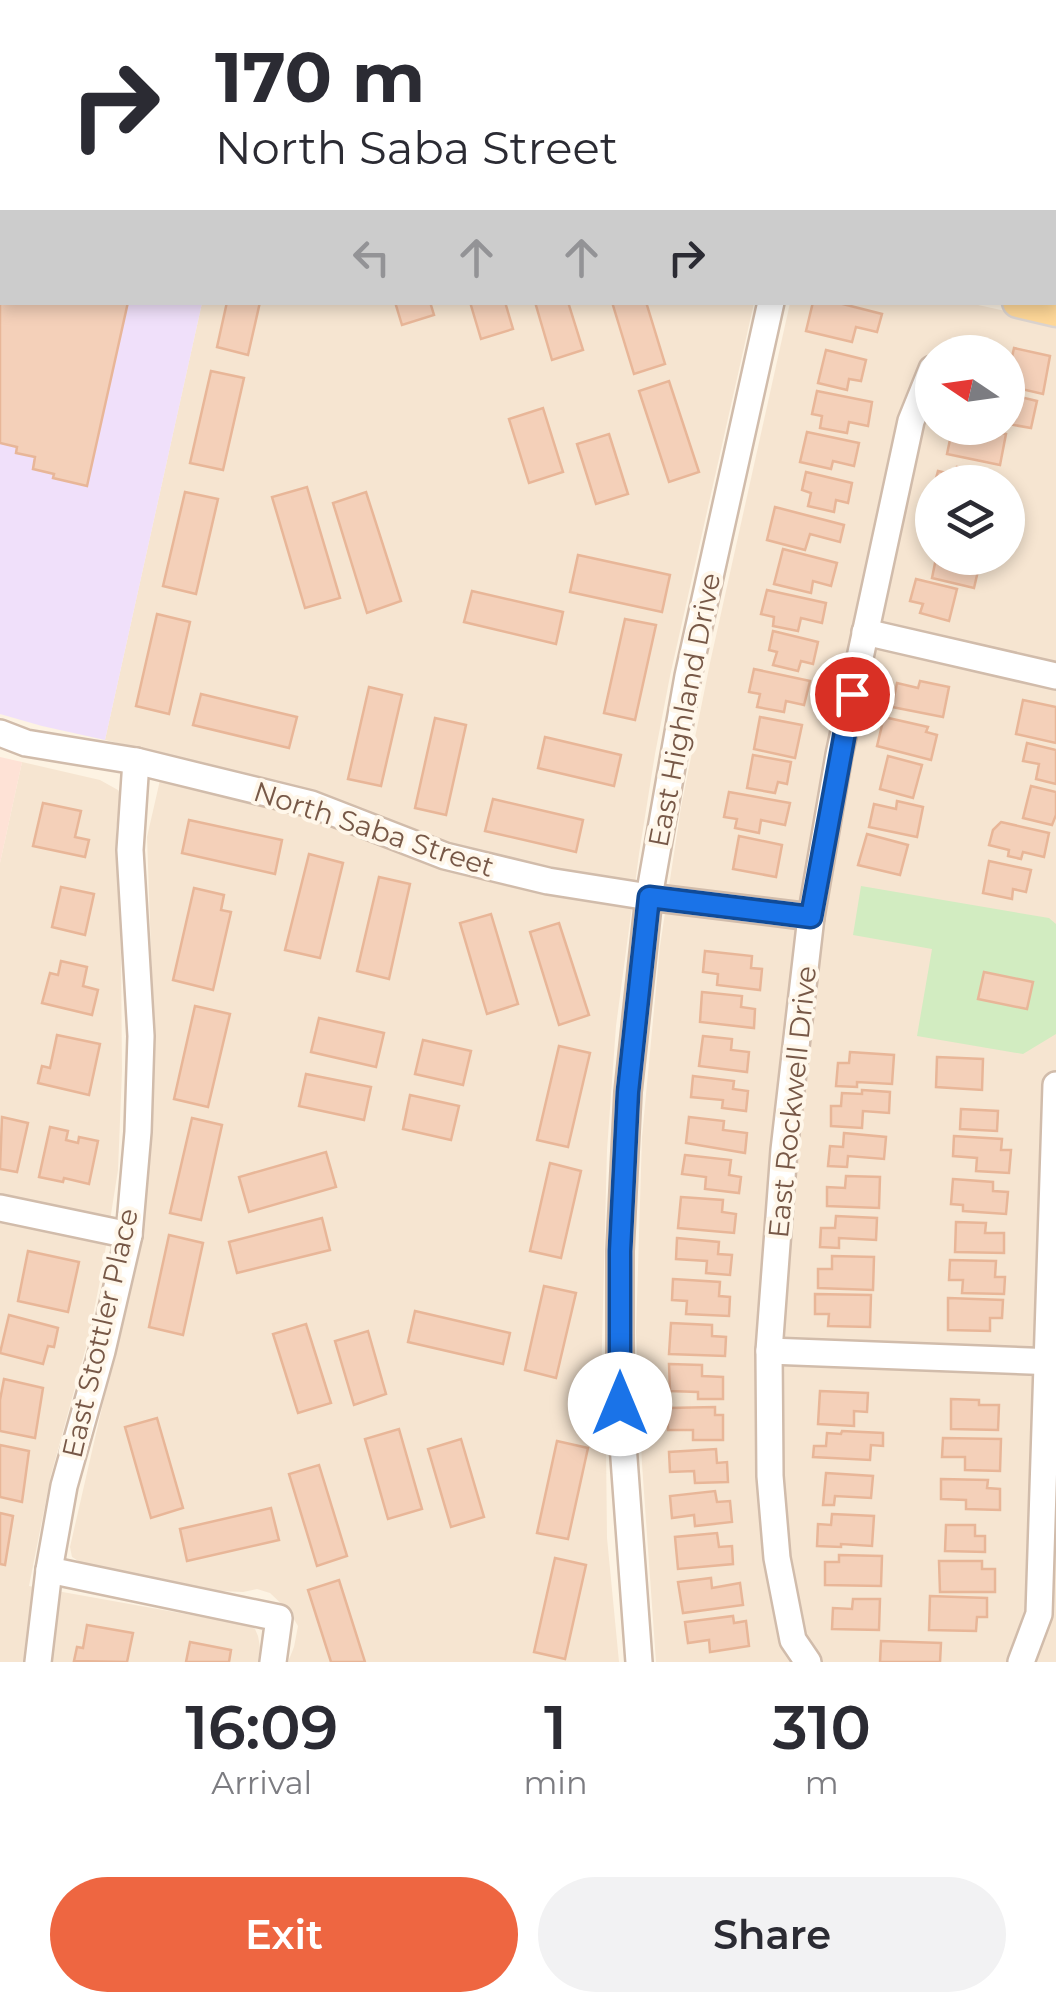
<!DOCTYPE html>
<html lang="en">
<head>
<meta charset="utf-8">
<style>
	body { margin:0; font-family:Montserrat,sans-serif; background:#f2f2f3; color:#2b2b33; height:100vh; display:flex; flex-direction:column; font-size:38px; white-space:nowrap }
	* { box-sizing:border-box; margin:0 }
	p { font-size:32px; color:#7c7c81 }
	.icon { flex:none; width:55px; height:55px; fill:none; stroke:currentColor; stroke-width:2; stroke-linecap:round; stroke-linejoin:round }
	.map { position:relative; height:1662px; overflow:hidden }
	.drawer { display:flex; flex-direction:column; background:#fff; flex:1 }
	.drawer>* { flex:none }
	.banner { position:absolute; left:0px; top:0px; width:1058px; height:305px; box-shadow:0 5px 15px #0003; background:#fff; color:#2b2b33; overflow:hidden }
	.needle { width:65px; rotate:283deg }
	.fabs { position:absolute; left:915px; top:335px; display:grid; gap:20px }
	.fabs a { display:grid; place-items:center; width:110px; height:110px; border-radius:50%; background:#fff; box-shadow:0 5px 15px #0003; font-size:50px }
	.pin { position:absolute; display:grid; place-items:center; width:85px; height:85px; color:#fff; margin:-42px; border:5px solid #fff; border-radius:50%; box-shadow:0 2px 10px #0007 }
	.me { position:absolute; width:110px; margin:-55px; rotate:0deg; stroke-linejoin:round; filter:drop-shadow(0 0 8px #0008) }
	.turn { display:flex; align-items:center; gap:35px; height:210px; padding:0 50px; font-size:45px }
	.turn .icon { width:130px; height:130px; stroke-width:2.5 }
	.turn b { display:block; font-size:70px; line-height:85px }
	.lanes { display:flex; align-items:center; height:95px; padding:0 50px; background:#0003; justify-content:center; gap:50px; direction:ltr }
	.lanes .off { opacity:.35 }
	.eta { display:flex; justify-content:space-evenly; align-items:center; height:170px; text-align:center }
	.eta b { font-size:60px; font-weight:600; line-height:70px }
	.action { display:flex; gap:20px; margin-top:auto; padding:20px 50px }
	.action a { flex:1; height:115px; border-radius:60px; background:#ee6641; color:#fff; font-size:40px; font-weight:600; line-height:115px; text-align:center }
	.action a+a { background:#f2f2f3; color:#2b2b33 }
	.map>svg:first-child { display:block }
</style>
</head>
<body>
<div class="map">
<svg width="1056" height="1662" viewBox="0 0 1056 1662">
	<rect width="100%" height="100%" fill="#fdf3e3"/>
	<g fill="#f6e5d1" fill-rule="evenodd">
		<path d="M0,0H821L820,2H2V5L0,4Z"/>
		<path d="M202,303H754L670,676L655,754L639,854L616,1026L607,1150L601,1383L606,1445L607,1538L619,1662H288L294,1647L298,1626L289,1611L270,1593L257,1589L243,1592L220,1591L80,1562L72,1557L70,1547L140,1242L148,1181L153,1083V1008L147,837L166,754L105,740Z"/>
		<path d="M790,303H969L1056,322V1662H656L642,1464L636,1333L642,1137L660,946L681,807L710,663ZM932,352H1008V428H932ZM932,482H1008V558H932Z"/>
		<path d="M22,762L100,780L118,790L121,795L116,830L121,957L122,1071L118,1170L102,1271L88,1340L51,1475L29,1586L247,1625L255,1629L258,1636L260,1647L258,1662H0V863Z"/>
	</g>
	<path fill="#fee2d6" d="M0,757L22,762L0,863Z"/>
	<path fill="#f0e0fa" d="M0,91L2,92V302L202,303L105,740L42,726L0,714Z"/>
	<path fill="#d2ecc1" d="M861,886L1049,918L1056,924V1034L1023,1054L917,1036L932,949L853,935Z"/>
	<g fill="#f4d0b9" stroke="#e8b698" stroke-width="2.5">
		<path d="M0,191H2V302H128L87,486L53,478L54,474L33,469L35,457L16,453L17,447L0,443Z"/>
		<path d="M227,302H260L248,355L217,347Z"/>
		<path d="M395,302H430L434,315L402,325Z"/>
		<path d="M470,302H505L513,329L481,339Z"/>
		<path d="M535,302H568L583,350L552,360Z"/>
		<path d="M612,302H646L665,364L634,374Z"/>
		<path d="M813,302H835L882,314L877,332L856,327L852,342L806,331Z"/>
		<path d="M1014,348L1050,356L1043,394L1008,386V366H1010Z"/>
		<path d="M826,350L866,360L861,381L849,379L847,390L818,383Z"/>
		<path d="M211,371L244,378L223,470L190,463Z"/>
		<path d="M669,381L699,472L669,482L639,391Z"/>
		<path d="M817,391L872,402L868,426L849,422L847,433L820,428L822,416L812,414Z"/>
		<path d="M1012,395L1037,401L1031,428L1008,424V400L1011,401Z"/>
		<path d="M543,408L563,472L529,483L509,419Z"/>
		<path d="M977,428L1006,434L1000,465L947,454L952,430L976,435Z"/>
		<path d="M807,432L859,443L854,466L833,461L831,469L800,462Z"/>
		<path d="M609,434L628,494L596,504L577,444Z"/>
		<path d="M957,467L992,474L990,482H935L938,471L956,475Z"/>
		<path d="M806,472L852,483L848,503L836,500L834,512L808,506L811,493L802,490Z"/>
		<path d="M307,487L340,598L305,608L272,497Z"/>
		<path d="M185,492L218,499L196,594L163,586Z"/>
		<path d="M366,492L401,601L367,613L333,503Z"/>
		<path d="M775,507L844,525L840,542L810,534L805,550L767,540Z"/>
		<path d="M783,549L837,563L831,586L813,581L811,593L774,584Z"/>
		<path d="M578,555L670,575L662,612L570,592Z"/>
		<path d="M936,558H981L974,588L932,578Z"/>
		<path d="M916,579L957,589L949,621L920,613L923,604L910,601Z"/>
		<path d="M767,590L826,603L822,623L801,618L798,631L773,626L774,617L761,614Z"/>
		<path d="M472,591L563,612L556,644L464,622Z"/>
		<path d="M157,614L190,622L169,714L136,706Z"/>
		<path d="M625,619L656,625L635,720L604,713Z"/>
		<path d="M773,631L818,642L813,664L801,661L798,671L773,665L777,652L769,650Z"/>
		<path d="M754,669L810,681L804,705L786,701L784,712L757,707L760,694L749,692Z"/>
		<path d="M920,681L949,687L943,717L892,707L897,683L918,688Z"/>
		<path d="M369,687L402,695L381,786L348,779Z"/>
		<path d="M201,694L297,717L289,748L193,725Z"/>
		<path d="M1023,700L1056,707V743L1016,734Z"/>
		<path d="M760,717L802,725L795,758L754,749Z"/>
		<path d="M884,717L928,727L926,732L937,735L931,760L877,746Z"/>
		<path d="M435,718L466,725L446,815L415,808Z"/>
		<path d="M545,737L621,755L614,786L538,768Z"/>
		<path d="M1027,743L1056,750V784L1036,779L1039,764L1023,761Z"/>
		<path d="M753,755L791,762L787,784L778,782L775,793L747,788Z"/>
		<path d="M888,756L922,765L913,798L880,789Z"/>
		<path d="M1031,786L1056,792V815L1052,825L1023,818Z"/>
		<path d="M729,792L790,803L785,825L761,820L759,833L735,828L737,819L724,817Z"/>
		<path d="M493,799L583,820L576,852L485,831Z"/>
		<path d="M897,801L923,807L917,837L869,827L874,804L896,809Z"/>
		<path d="M43,803L81,811L75,837L89,840L85,857L33,846Z"/>
		<path d="M189,820L282,840L275,874L182,853Z"/>
		<path d="M1001,822L1049,833L1044,857L1023,852L1021,859L1008,856L1009,850L989,845L993,830Z"/>
		<path d="M867,834L908,845L900,875L858,865Z"/>
		<path d="M739,836L782,845L776,877L733,869Z"/>
		<path d="M309,854L343,863L320,958L285,950Z"/>
		<path d="M989,861L1031,870L1026,892L1013,889L1012,899L983,893Z"/>
		<path d="M379,877L410,884L389,979L357,971Z"/>
		<path d="M61,887L94,894L85,935L52,927Z"/>
		<path d="M194,888L224,895L221,910L231,912L213,990L173,980Z"/>
		<path d="M491,914L518,1004L487,1014L460,923Z"/>
		<path d="M559,923L589,1015L559,1025L530,932Z"/>
		<path d="M705,951L752,956L751,968L762,969L760,990L717,985L718,974L703,972Z"/>
		<path d="M61,961L87,967L83,986L98,990L92,1015L42,1003L50,973L58,975Z"/>
		<path d="M984,972L1033,982L1027,1009L978,999Z"/>
		<path d="M702,992L742,996L741,1007L755,1009L754,1028L700,1022Z"/>
		<path d="M195,1006L230,1014L208,1107L174,1099Z"/>
		<path d="M319,1018L384,1033L376,1067L311,1052Z"/>
		<path d="M57,1035L100,1044L89,1095L38,1083L42,1066L50,1068Z"/>
		<path d="M703,1036L732,1039L731,1050L749,1052L747,1072L699,1066Z"/>
		<path d="M423,1040L471,1051L463,1085L415,1074Z"/>
		<path d="M559,1046L590,1053L568,1147L537,1140Z"/>
		<path d="M850,1052L894,1055L892,1084L857,1082V1087L836,1086L838,1063H849Z"/>
		<path d="M937,1057L983,1059L982,1090L936,1087Z"/>
		<path d="M306,1074L371,1087L364,1120L299,1106Z"/>
		<path d="M693,1076L734,1081L733,1089L748,1091L746,1111L722,1108L723,1100L691,1097Z"/>
		<path d="M862,1090L890,1092L889,1113L863,1111L862,1128L831,1126V1106H841L842,1093L862,1094Z"/>
		<path d="M410,1095L459,1106L451,1140L403,1129Z"/>
		<path d="M961,1109L998,1111L997,1131L960,1129Z"/>
		<path d="M2,1117L28,1123L17,1172L0,1169Z"/>
		<path d="M689,1117L724,1121L723,1130L747,1133L745,1153L686,1143Z"/>
		<path d="M192,1118L222,1125L201,1220L170,1213Z"/>
		<path d="M50,1127L68,1131L66,1140L78,1143L79,1137L98,1141L89,1184L64,1178L63,1182L39,1177Z"/>
		<path d="M844,1133L886,1137L884,1159L848,1156L847,1167L828,1166L830,1146L843,1147Z"/>
		<path d="M954,1136L1002,1139L1001,1150H1011L1009,1173L976,1171L977,1158L953,1156Z"/>
		<path d="M326,1152L336,1187L249,1212L239,1177Z"/>
		<path d="M685,1155L731,1160L729,1175L741,1177L739,1193L705,1189L706,1177L682,1174Z"/>
		<path d="M550,1163L581,1171L561,1258L530,1251Z"/>
		<path d="M846,1176L880,1177L879,1208L827,1206V1187L845,1188Z"/>
		<path d="M953,1179L993,1182V1191L1008,1192L1006,1214L963,1211V1205L951,1204Z"/>
		<path d="M681,1197L723,1200L722,1212L736,1214L734,1233L678,1228Z"/>
		<path d="M836,1216L877,1218L876,1240L839,1238V1248L820,1247L821,1228H835Z"/>
		<path d="M322,1218L330,1250L237,1273L229,1242Z"/>
		<path d="M956,1222L986,1223L985,1233H1004V1253L955,1252Z"/>
		<path d="M169,1235L203,1243L183,1335L149,1327Z"/>
		<path d="M677,1238L719,1242L718,1254L732,1255L730,1275L706,1273L707,1261L676,1259Z"/>
		<path d="M28,1251L79,1262L68,1312L18,1301Z"/>
		<path d="M832,1256L874,1257L873,1290L818,1288V1269H832Z"/>
		<path d="M950,1260L996,1261L995,1277H1005L1004,1294L962,1293L963,1280H949Z"/>
		<path d="M673,1279L720,1282L719,1296L730,1297L729,1316L686,1314L687,1301L672,1300Z"/>
		<path d="M544,1286L576,1293L556,1378L525,1370Z"/>
		<path d="M815,1294L871,1295L870,1327L828,1326L829,1314H815Z"/>
		<path d="M948,1298L1003,1300L1002,1318H990V1331L948,1330Z"/>
		<path d="M415,1311L510,1333L503,1364L408,1342Z"/>
		<path d="M9,1315L58,1328L54,1347L48,1346L43,1364L0,1353Z"/>
		<path d="M671,1323L712,1325V1336L726,1337L725,1356L669,1354Z"/>
		<path d="M306,1324L331,1403L298,1413L273,1334Z"/>
		<path d="M368,1331L386,1394L354,1405L335,1341Z"/>
		<path d="M669,1364L702,1365V1376L723,1377V1399H698V1392L670,1391Z"/>
		<path d="M4,1379L43,1388L35,1438L0,1431V1400Z"/>
		<path d="M820,1391L868,1393L867,1412L854,1411V1426L818,1424Z"/>
		<path d="M951,1399L979,1400V1405H999L998,1430L951,1429Z"/>
		<path d="M715,1407V1415H723V1440H693V1430H668V1408Z"/>
		<path d="M157,1418L183,1508L151,1518L125,1427Z"/>
		<path d="M399,1429L422,1509L388,1519L365,1439Z"/>
		<path d="M842,1431L883,1433V1446L871,1445L870,1460L813,1457L814,1446H826L827,1433L841,1434Z"/>
		<path d="M943,1438L1001,1439L1000,1471L965,1470V1457H942Z"/>
		<path d="M461,1439L484,1517L451,1527L428,1449Z"/>
		<path d="M557,1441L588,1448L568,1539L537,1533Z"/>
		<path d="M0,1445L29,1451L22,1502L0,1497Z"/>
		<path d="M716,1449L717,1463L727,1462L728,1482L695,1483L694,1471L670,1472L669,1452Z"/>
		<path d="M319,1465L347,1556L317,1566L289,1474Z"/>
		<path d="M826,1473L873,1476L871,1498L835,1496L834,1505H823Z"/>
		<path d="M941,1479L988,1480L987,1488L1000,1489V1510L966,1509V1500L941,1499Z"/>
		<path d="M715,1491L717,1502L730,1501L732,1522L695,1526L694,1515L672,1518L670,1496Z"/>
		<path d="M271,1508L279,1540L187,1561L180,1529Z"/>
		<path d="M0,1513L13,1516L5,1565L0,1564Z"/>
		<path d="M832,1514L874,1516L872,1546L841,1544V1547L817,1546L818,1524L831,1525Z"/>
		<path d="M946,1525H975V1536H985V1552L945,1551Z"/>
		<path d="M717,1533L719,1547L732,1546L733,1564L678,1569L675,1537Z"/>
		<path d="M839,1555L882,1556L881,1586L825,1585V1562H839Z"/>
		<path d="M555,1558L586,1565L565,1659L534,1652Z"/>
		<path d="M939,1561H982V1569H995V1592H940Z"/>
		<path d="M711,1578L712,1588L740,1583L743,1605L683,1613L678,1582Z"/>
		<path d="M339,1580L365,1662H331L308,1590Z"/>
		<path d="M930,1596L987,1598V1617H977L976,1631L929,1630Z"/>
		<path d="M853,1599H880L879,1630L832,1629L833,1608L852,1609Z"/>
		<path d="M733,1616L734,1623L746,1621L749,1646L710,1652L709,1640L688,1643L685,1622Z"/>
		<path d="M87,1625L133,1633L127,1662L74,1661L77,1647L83,1648Z"/>
		<path d="M881,1641L941,1643L940,1662H880Z"/>
		<path d="M190,1642L231,1650L229,1662H186Z"/>
	</g>
	<g fill="none" stroke-linecap="round" stroke-linejoin="round">
		<defs>
			<g id="minor">
				<path d="M584,0L594,2"/>
				<path d="M684,2L685,0"/>
				<path d="M839,2V0"/>
				<path d="M1021,2L1022,0"/>
				<path d="M1055,183H1056"/>
				<path d="M865,632L1056,676"/>
				<path d="M0,733L26,743L136,761L311,804L445,856L548,881L649,897L811,917"/>
				<path d="M0,1208L129,1235"/>
				<path d="M769,1351L1056,1362"/>
				<path d="M49,1570L279,1618L273,1662"/>
				<path d="M38,1662L49,1570L64,1486L102,1351L129,1235L138,1132L141,1036L130,850L136,761"/>
				<path d="M639,1662L620,1404V1251L628,1092L649,897L688,676L771,302"/>
				<path d="M808,1662L793,1640L777,1558L770,1476L769,1351L784,1150L811,917L839,755L911,421L932,369"/>
				<path d="M1021,1662L1039,1614L1056,1085"/>
			</g>
			<g id="major">
				<path d="M0,23H2"/>
				<path d="M0,76H2"/>
				<path d="M1055,256H1056"/>
				<path d="M1018,302L1056,311"/>
			</g>
		</defs>
		<use href="#minor" stroke="#d1bcab" stroke-width="30"/>
		<use href="#major" stroke="#dcd4cf" stroke-width="35"/>
		<use href="#minor" stroke="#fff" stroke-width="25"/>
		<use href="#major" stroke="#ffd898" stroke-width="30"/>
	</g>
	<g fill="none" stroke-linecap="round" stroke-linejoin="round">
		<defs>
			<path id="route" d="M620,1404V1251L628,1092L649,897L811,917L852,694"/>
		</defs>
		<use href="#route" stroke="#114b97" stroke-width="25"/>
		<use href="#route" stroke="#1a73e8" stroke-width="18"/>
	</g>
	<g text-anchor="middle" stroke-width="8" stroke-linejoin="round" paint-order="stroke">
		<g font-size="28" fill="#775847" stroke="#fff7ea">
			<text transform="translate(684 710) rotate(-79)" y="10">East Highland Drive</text>
			<text transform="translate(374 829) rotate(18)" y="10">North Saba Street</text>
			<text transform="translate(792 1102) rotate(-84)" y="10">East Rockwell Drive</text>
			<text transform="translate(100 1333) rotate(-77)" y="10">East Stottler Place</text>
		</g>
	</g>
</svg>
<div class="fabs">
<a><svg class="needle" viewBox="-14 -14 28 28"><path d="M0-13l5 13h-10z" fill="#e53935"/><path d="M0 13l5-13h-10z" fill="#7c7c81"/></svg></a>
<a><svg class="icon" aria-label="layers" viewBox="0 0 24 24"><path d="M12 4l9 5-9 5-9-5zM3 14l9 5 9-5"/></svg></a>
</div>
<div class="pin" style="left:852px;top:694px;background:#d93025"><svg class="icon" aria-label="arrive" viewBox="0 0 24 24"><path d="M6 21V4h12l-3 4 3 4H6"/></svg></div>
<svg class="me" style="left:620px;top:1404px" viewBox="-20 -20 40 40"><circle r="19" fill="#fff"/><path d="M0-13L10 11 0 6-10 11z" fill="#1a73e8"/></svg>
<div class="banner">
<div class="turn"><svg class="icon" aria-label="right" viewBox="0 0 24 24"><path d="M7 20v-9h11M14 6l5 5-5 5"/></svg><div><b>170 m</b>North Saba Street</div></div>
<div class="lanes"><svg class="icon off" aria-label="left" viewBox="0 0 24 24"><path d="M17 20v-9H6M10 6l-5 5 5 5"/></svg><svg class="icon off" aria-label="ahead" viewBox="0 0 24 24"><path d="M12 20V5M6 11l6-6 6 6"/></svg><svg class="icon off" aria-label="ahead" viewBox="0 0 24 24"><path d="M12 20V5M6 11l6-6 6 6"/></svg><svg class="icon" aria-label="right" viewBox="0 0 24 24"><path d="M7 20v-9h11M14 6l5 5-5 5"/></svg></div>
</div>
</div>
<section class="drawer">
<div class="eta">
<div><b>16:09</b><p>Arrival</p></div>
<div><b>1</b><p>min</p></div>
<div><b>310</b><p>m</p></div>
</div>
<div class="action"><a>Exit</a><a>Share</a></div>
</section>
</body>
</html>
